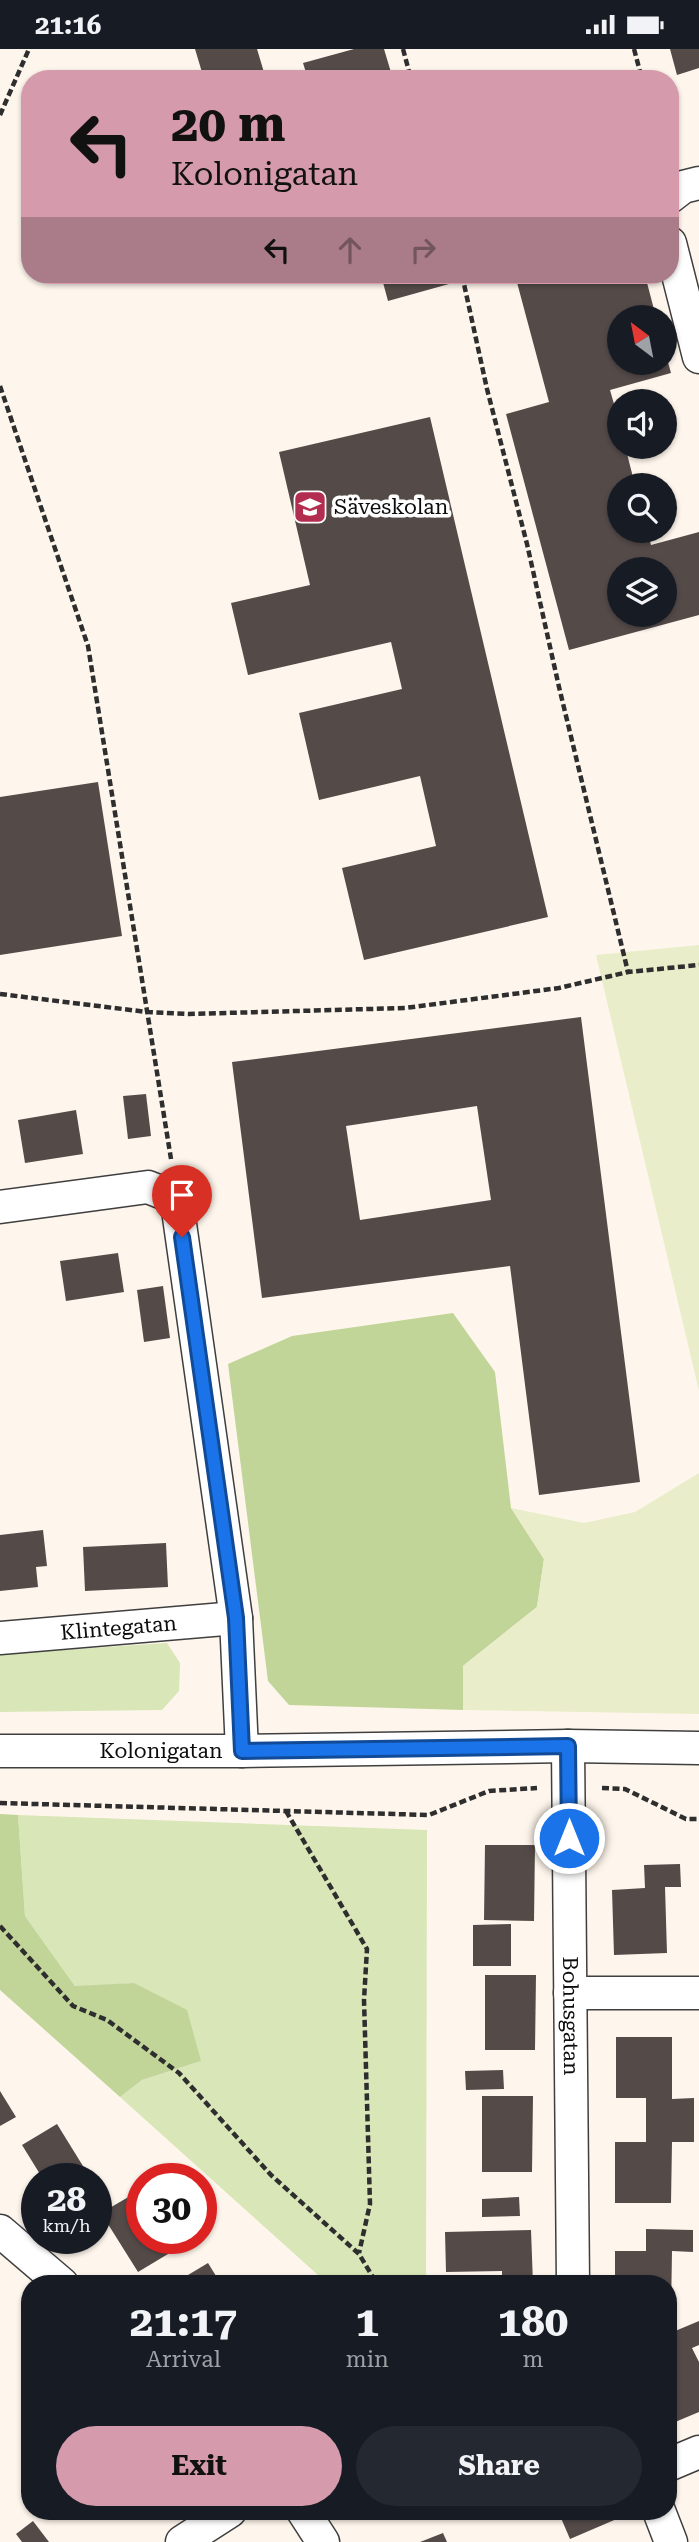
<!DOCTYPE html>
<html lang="en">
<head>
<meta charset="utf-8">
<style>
	body { margin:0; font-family:"Roboto Serif",serif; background:#242831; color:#f1f3f6; height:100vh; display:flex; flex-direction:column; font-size:26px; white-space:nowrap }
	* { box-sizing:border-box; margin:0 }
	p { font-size:23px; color:#9ea1a6 }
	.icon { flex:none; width:38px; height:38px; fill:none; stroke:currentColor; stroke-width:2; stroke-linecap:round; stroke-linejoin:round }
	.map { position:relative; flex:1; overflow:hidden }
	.side { position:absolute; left:21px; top:2226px; width:656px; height:245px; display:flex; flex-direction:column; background:#171b24; border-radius:28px; box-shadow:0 2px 5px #0004 }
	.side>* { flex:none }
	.top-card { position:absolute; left:21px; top:21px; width:658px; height:214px; border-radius:28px; box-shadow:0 2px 5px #0004; background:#d59aab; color:#111; overflow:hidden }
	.needle { width:46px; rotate:328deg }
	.tools { position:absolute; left:607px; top:256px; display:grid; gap:14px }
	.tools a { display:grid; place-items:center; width:70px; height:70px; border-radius:50%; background:#171b24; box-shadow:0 2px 5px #0004; font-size:35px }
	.speed { position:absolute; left:21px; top:2114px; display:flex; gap:14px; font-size:35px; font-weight:700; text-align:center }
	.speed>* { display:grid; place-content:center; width:91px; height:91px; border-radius:50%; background:#171b24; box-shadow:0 2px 5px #0004; line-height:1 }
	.speed small { font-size:18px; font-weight:400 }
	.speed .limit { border:10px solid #d22; background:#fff; color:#111 }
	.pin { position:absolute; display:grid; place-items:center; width:60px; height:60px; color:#fff; margin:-72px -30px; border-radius:50% 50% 50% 0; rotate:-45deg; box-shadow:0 0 7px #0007 }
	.pin .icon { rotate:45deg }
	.me { position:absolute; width:77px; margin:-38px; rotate:0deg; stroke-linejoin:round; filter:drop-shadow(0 0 5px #0008) }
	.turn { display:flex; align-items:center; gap:24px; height:147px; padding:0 35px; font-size:32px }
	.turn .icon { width:91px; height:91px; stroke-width:2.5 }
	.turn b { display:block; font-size:49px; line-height:60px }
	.lanes { display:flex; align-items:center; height:66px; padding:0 35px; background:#0003; justify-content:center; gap:35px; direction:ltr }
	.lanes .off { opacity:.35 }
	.eta { display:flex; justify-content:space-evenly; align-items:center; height:119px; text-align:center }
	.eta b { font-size:42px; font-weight:700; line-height:49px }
	.primary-button { display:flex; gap:14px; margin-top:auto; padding:14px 35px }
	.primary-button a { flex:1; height:80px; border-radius:42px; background:#d59aab; color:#111; font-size:28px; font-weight:700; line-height:80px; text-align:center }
	.primary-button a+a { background:#242831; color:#f1f3f6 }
	.status { display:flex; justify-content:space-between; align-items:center; height:49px; padding:0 35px; background:#171b24; direction:ltr }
	.status svg { height:19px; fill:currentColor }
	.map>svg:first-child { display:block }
</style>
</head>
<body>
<div class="status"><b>21:16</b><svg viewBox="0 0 49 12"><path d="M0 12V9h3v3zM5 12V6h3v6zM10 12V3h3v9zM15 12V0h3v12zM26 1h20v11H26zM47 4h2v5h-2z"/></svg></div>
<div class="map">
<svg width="699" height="2493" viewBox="0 0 699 2493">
	<rect width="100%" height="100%" fill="#fef6ec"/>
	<g fill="#d9e6b8">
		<path d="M167,1594L180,1614L179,1642L162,1661L0,1663V1605Z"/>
		<path d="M18,1766L427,1781L426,2235H328L120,2048L142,2031L201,2012L134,1934L76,1938L25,1867Z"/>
	</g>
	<g fill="#c1d598">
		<path d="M453,1264L495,1323L511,1459L544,1510L537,1558L463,1617V1661L289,1656L268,1632L228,1315L292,1287Z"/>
		<path d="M0,1765L18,1766L25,1867L75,1937L134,1934L187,1961L201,2012L142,2031L120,2048L0,1941Z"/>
	</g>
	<g fill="#e9edc9">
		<path d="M699,896V1342L596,906Z"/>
		<path d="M699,1424V1665L463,1661V1617L537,1558L544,1510L511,1459L584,1474L635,1463Z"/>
	</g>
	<g fill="#544b49" fill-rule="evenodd">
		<path d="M195,0H257L266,30H204Z"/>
		<path d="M354,0H384L393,30H308L303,14Z"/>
		<path d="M670,0H699V19L677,26Z"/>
		<path d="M381,226H446L449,235L388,252Z"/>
		<path d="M515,226H645L656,268H620V313H665L666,306L671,324L610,341L620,376V397H625L635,436H620V481H647L651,496L699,483V566L569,601L506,365L549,353ZM620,520H665V565H620Z"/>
		<path d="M430,368L548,868L364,911L342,819L436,797L420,727L319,751L299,664L402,640L391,593L248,626L231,554L310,536L279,403Z"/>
		<path d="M98,733L122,887L0,906V748Z"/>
		<path d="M581,968L640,1433L539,1446L510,1217L262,1249L232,1013ZM477,1057L491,1151L360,1171L346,1077Z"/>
		<path d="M146,1045L151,1087L128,1090L123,1047Z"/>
		<path d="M76,1061L83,1105L25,1114L18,1071Z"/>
		<path d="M118,1204L124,1243L66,1252L60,1212Z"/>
		<path d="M163,1237L170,1289L144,1293L137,1241Z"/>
		<path d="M43,1481L47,1517L36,1518L38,1538L0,1542V1486Z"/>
		<path d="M166,1494L168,1538L85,1542L83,1498Z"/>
		<path d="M485,1796H535L534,1872L484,1871Z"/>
		<path d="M680,1815L681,1838H665L667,1904L614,1906L612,1841L645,1839L644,1816Z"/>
		<path d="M511,1875V1917H473V1876Z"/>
		<path d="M485,1926H536L535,2001H485Z"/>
		<path d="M616,1988H672V2050L694,2049V2093H672L671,2154H615V2093H646V2049H616Z"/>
		<path d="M503,2021L504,2040L466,2041L465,2022Z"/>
		<path d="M0,2042L16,2068L0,2077Z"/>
		<path d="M482,2047H533L532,2123H482Z"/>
		<path d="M57,2075L91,2130H43L22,2096Z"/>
		<path d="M137,2143L142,2152V2189H165L173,2202L138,2223L101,2164Z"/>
		<path d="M519,2148L520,2167L482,2168V2150Z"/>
		<path d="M646,2180L693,2181V2203L672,2202L671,2263H668V2235H615V2202H646Z"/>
		<path d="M531,2181L533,2235H502V2222L446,2223L445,2183Z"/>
		<path d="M208,2214L221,2235H173Z"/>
		<path d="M699,2272V2296L692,2299L699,2313V2363L668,2376V2285Z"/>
		<path d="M558,2462H617L619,2469L570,2490Z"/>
		<path d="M33,2472L49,2493H22L16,2485Z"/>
		<path d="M443,2484L447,2493H420Z"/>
	</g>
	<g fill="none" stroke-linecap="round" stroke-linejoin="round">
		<defs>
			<g id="street">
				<path d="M670,148L683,138L699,134"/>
				<path d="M670,194L699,308"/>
				<path d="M0,1158L148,1138L168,1146L178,1161L236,1569L242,1702"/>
				<path id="s1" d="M0,1589L236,1569"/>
				<path id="s2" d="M568,1697L573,2235"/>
				<path id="s3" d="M0,1702H242L568,1697L699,1699"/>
				<path d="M570,1944H699"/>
				<path d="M0,2182L62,2235"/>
				<path d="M668,2416L699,2403"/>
				<path d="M303,2462L323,2493"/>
				<path d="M659,2462L671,2493"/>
				<path d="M182,2493L230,2462"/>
			</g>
		</defs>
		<use href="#street" stroke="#3f3f3f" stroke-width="35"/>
		<g stroke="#2e2e2e" stroke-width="4.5" stroke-dasharray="7 3.5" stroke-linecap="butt">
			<path d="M403,0L411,30"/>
			<path d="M634,0L642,30"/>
			<path d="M0,66L29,0"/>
			<path d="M462,226L487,340L527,495L559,638L628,923"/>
			<path d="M0,337L88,597L171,1110"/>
			<path d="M0,945L147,963L189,965L405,959L559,939L628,923L699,916"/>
			<path d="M602,1739L625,1740L686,1770H699"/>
			<path d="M0,1754L429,1766L489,1742L537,1739"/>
			<path d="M286,1762L367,1900L364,1951L370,2155L359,2204"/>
			<path d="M0,1877L73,1957L107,1971L179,2024L271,2126L359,2205L377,2235"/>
		</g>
		<use href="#street" stroke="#fff" stroke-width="32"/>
	</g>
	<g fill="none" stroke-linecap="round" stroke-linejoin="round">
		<defs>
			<path id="route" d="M182,1188L236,1569L242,1702L568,1697L569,1789"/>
		</defs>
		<use href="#route" stroke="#114b97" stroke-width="18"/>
		<use href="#route" stroke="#1a73e8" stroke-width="12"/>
	</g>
	<defs>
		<symbol id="school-square" viewBox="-11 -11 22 22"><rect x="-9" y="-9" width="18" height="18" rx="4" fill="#b32d50" stroke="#fff"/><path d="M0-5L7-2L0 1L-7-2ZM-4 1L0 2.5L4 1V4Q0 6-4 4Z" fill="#fff"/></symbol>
	</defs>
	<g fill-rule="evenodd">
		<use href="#school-square" x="291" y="439" width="38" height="38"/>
	</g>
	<g text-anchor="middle" stroke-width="7" stroke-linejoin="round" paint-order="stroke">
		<g font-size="21" fill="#0c0c0c" stroke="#fff" text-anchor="start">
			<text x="334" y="465">Säveskolan</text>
		</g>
		<g font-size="21" fill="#0c0c0c" stroke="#fff">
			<text dy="7" stroke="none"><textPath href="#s1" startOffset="119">Klintegatan</textPath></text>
			<text dy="7" stroke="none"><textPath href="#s3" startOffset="161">Kolonigatan</textPath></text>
			<text dy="7" stroke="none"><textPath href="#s2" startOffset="270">Bohusgatan</textPath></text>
		</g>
	</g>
</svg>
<div class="tools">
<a><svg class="needle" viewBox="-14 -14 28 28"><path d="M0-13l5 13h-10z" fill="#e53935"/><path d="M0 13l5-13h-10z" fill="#9ea1a6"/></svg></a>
<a><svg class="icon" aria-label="sound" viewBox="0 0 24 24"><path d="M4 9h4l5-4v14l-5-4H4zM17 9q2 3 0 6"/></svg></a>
<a><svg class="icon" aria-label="search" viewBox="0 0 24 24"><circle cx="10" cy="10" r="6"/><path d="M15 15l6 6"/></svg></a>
<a><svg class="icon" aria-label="layers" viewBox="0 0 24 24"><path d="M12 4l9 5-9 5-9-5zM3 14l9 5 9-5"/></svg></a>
</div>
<div class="speed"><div>28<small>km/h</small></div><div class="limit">30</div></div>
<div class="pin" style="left:182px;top:1188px;background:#d93025"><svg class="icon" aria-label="arrive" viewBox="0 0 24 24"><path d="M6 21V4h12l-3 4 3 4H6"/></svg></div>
<svg class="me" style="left:569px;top:1789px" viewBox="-20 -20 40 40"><circle r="17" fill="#1a73e8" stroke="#fff" stroke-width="3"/><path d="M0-11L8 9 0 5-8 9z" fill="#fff"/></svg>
<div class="top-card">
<div class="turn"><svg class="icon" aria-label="left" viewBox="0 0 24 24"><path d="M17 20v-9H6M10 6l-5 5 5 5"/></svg><div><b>20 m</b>Kolonigatan</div></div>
<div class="lanes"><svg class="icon" aria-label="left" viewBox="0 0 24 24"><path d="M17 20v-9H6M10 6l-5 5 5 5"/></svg><svg class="icon off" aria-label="ahead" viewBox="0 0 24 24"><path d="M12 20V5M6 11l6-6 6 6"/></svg><svg class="icon off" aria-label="right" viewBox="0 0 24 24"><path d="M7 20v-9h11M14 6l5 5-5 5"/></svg></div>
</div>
<section class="side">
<div class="eta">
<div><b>21:17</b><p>Arrival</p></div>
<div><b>1</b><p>min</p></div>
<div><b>180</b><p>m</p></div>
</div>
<div class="primary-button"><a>Exit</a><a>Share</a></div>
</section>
</div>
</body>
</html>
